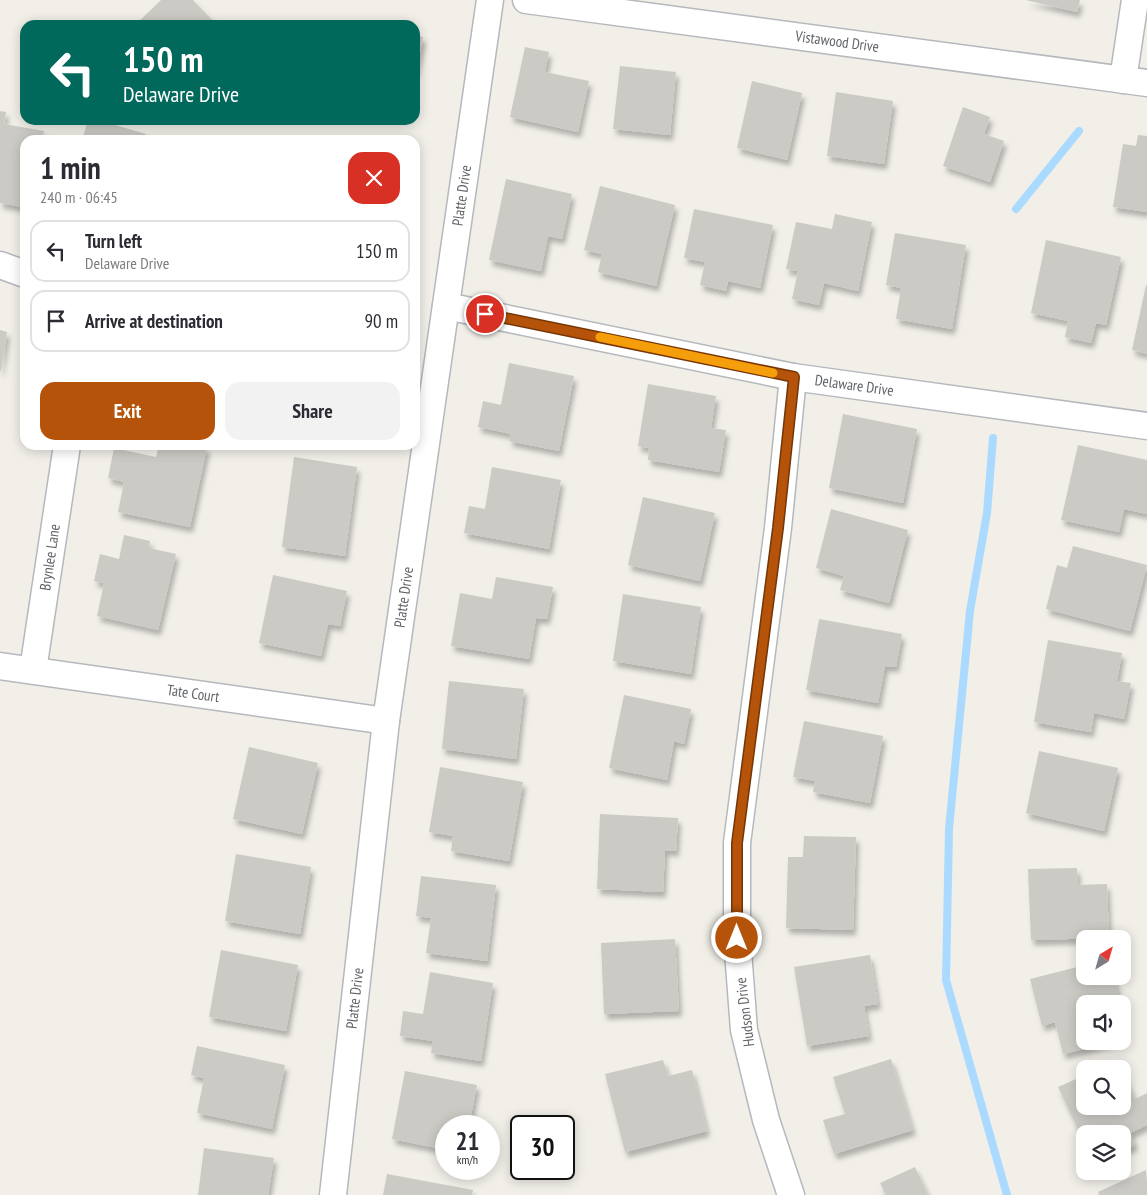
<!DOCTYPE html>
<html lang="en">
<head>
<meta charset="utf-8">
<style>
	body { margin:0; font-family:"PT Sans Narrow",sans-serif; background:#f2f2f3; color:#2b2b33; height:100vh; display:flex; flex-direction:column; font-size:19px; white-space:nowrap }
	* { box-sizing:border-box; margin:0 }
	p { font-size:16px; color:#7c7c81 }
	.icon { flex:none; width:28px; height:28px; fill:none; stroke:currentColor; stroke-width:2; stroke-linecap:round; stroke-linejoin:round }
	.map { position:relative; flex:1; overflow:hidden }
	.drawer { position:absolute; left:20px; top:135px; width:400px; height:315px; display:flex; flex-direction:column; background:#fff; border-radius:15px; box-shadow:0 2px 12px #0003 }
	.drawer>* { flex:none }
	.banner { position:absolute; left:20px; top:20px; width:400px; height:105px; border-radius:15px; box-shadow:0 2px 12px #0003; background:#00695c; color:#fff; overflow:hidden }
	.needle { width:32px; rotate:37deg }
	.fabs { position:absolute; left:1076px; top:930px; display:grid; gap:10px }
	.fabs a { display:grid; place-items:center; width:55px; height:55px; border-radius:10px; background:#fff; box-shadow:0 2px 12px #0003; font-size:25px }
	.speed { position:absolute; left:435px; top:1115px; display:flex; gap:10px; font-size:25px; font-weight:700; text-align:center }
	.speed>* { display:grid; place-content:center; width:65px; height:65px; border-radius:50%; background:#fff; box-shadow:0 2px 12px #0003; line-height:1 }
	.speed small { font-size:12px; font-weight:400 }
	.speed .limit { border:2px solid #111; border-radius:8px; background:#fff; color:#111 }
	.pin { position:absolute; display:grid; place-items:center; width:42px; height:42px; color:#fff; margin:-21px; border:2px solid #fff; border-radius:50%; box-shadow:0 1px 5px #0007 }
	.me { position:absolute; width:55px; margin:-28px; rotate:0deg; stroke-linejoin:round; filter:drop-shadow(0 0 4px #0008) }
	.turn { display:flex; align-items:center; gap:18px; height:105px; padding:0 20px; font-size:22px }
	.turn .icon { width:65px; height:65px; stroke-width:2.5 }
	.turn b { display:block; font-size:35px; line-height:42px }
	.round { display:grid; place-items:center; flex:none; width:52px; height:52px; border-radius:15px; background:#f2f2f3 }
	.summary { display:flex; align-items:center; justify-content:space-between; height:85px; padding:0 20px }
	h1 { font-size:30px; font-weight:700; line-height:38px }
	.cta { display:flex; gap:10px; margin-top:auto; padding:10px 20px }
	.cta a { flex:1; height:58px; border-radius:15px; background:#b45309; color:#fff; font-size:20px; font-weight:700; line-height:58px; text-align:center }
	.cta a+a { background:#f2f2f3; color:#2b2b33 }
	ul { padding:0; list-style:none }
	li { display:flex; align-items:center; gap:15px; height:62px; margin:0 10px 8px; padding:0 10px; border:2px solid #e1e1e2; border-radius:15px }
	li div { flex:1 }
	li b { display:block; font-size:19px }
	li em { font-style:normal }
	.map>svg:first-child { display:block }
</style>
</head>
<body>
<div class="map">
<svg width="1147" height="1195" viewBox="0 0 1147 1195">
	<defs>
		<filter id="shadow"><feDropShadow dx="3" dy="5.5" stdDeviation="2.5" flood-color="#0004"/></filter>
	</defs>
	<rect width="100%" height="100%" fill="#f1efe8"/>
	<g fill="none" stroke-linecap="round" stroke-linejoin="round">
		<g stroke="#aadaff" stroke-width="8">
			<path d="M1016,209L1079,131"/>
			<path d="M993,438L987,513L970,611L949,829L946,980L1007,1195"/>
		</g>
	</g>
	<g fill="#cccac5" filter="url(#shadow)">
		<path d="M161,0H193L213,21L209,25H135Z"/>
		<path d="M1026,0H1080L1077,12Z"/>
		<path d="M415,35L423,37L416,72H415Z"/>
		<path d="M525,47L549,52L545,72L589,81L578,132L510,117Z"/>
		<path d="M620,66L676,72L670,135L613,129Z"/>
		<path d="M752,81L802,93L787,160L737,148Z"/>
		<path d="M836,92L893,101L884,164L827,156Z"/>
		<path d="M963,107L990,117L984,134L1004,141L990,182L943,166Z"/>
		<path d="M0,111L6,112L4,124L44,131L42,140H25V187L22,207L0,203Z"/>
		<path d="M88,120H98L146,134L144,140H82Z"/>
		<path d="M1138,135L1147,136V212L1113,207L1123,144L1136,146Z"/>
		<path d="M506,179L572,194L562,239L548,236L541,271L489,260Z"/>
		<path d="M600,186L675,205L656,286L598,272L602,254L584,250Z"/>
		<path d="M694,209L773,225L760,288L728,281L726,291L700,285L705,262L684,258Z"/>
		<path d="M835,214L872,222L858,291L824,283L819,305L792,299L798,271L786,269L796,222L832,229Z"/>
		<path d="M895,233L966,245L952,329L896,319L901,288L886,285Z"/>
		<path d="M1046,240L1121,257L1106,325L1096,323L1091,343L1065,337L1068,321L1031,313Z"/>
		<path d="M1146,285H1147V354L1132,350Z"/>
		<path d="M0,330L7,332L1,371H0Z"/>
		<path d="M509,363L574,376L559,451L509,441L511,434L478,427L483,401L501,405Z"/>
		<path d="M648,384L716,396L711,428L726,430L719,472L648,460L649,448L638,446Z"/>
		<path d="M843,414L917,429L903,503L829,488Z"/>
		<path d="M159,445H196L207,447L190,527L118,512L124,482L108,478L114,448L156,457Z"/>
		<path d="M1078,445L1147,460V514L1124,509L1119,532L1061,520Z"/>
		<path d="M294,457L357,467L345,556L282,547Z"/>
		<path d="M492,467L561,480L549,549L464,533L469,506L485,509Z"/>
		<path d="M643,497L715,513L700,581L628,565Z"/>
		<path d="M831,509L908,530L889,603L840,590L844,576L816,568Z"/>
		<path d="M124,535L150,541L149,548L176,554L158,630L97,616L104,583L94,581L100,554L119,559Z"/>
		<path d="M1073,546L1147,565L1130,631L1046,609L1057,565L1067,568Z"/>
		<path d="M273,575L347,591L340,626L328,624L321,656L259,643Z"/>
		<path d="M496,577L553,587L547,619L536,618L529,659L451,646L460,593L492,599Z"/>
		<path d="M623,594L701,607L691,674L613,661Z"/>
		<path d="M819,619L902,634L896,667L885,666L878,703L806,690Z"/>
		<path d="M1048,640L1122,653L1117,681L1131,683L1124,719L1094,713L1091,732L1034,722Z"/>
		<path d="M449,681L524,689L516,759L442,749Z"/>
		<path d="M624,695L691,709L684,744L674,741L667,780L609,768Z"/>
		<path d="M804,721L883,736L870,803L813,792L815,781L793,777Z"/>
		<path d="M249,747L318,763L302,834L233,819Z"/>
		<path d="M1039,751L1118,768L1104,831L1026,813Z"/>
		<path d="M440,767L523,782L509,861L451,851L453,836L429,832Z"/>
		<path d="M600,814L678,818L676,851L665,850L663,892L597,889Z"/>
		<path d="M804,836L856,837L853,930L786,928L788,857H803Z"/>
		<path d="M236,854L311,867L300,934L225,921Z"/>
		<path d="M1077,868L1078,885L1107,884L1109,938L1031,940L1028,869Z"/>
		<path d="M421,876L496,885L487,961L426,953L431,918L416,916Z"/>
		<path d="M675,939L679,1011L604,1014L601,943Z"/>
		<path d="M221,950L298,965L286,1031L209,1017Z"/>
		<path d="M870,955L878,1004L864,1006L869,1036L807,1046L794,967Z"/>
		<path d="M1085,965V976H1114L1120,1004H1085V1041L1113,1042L1063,1054L1055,1022L1042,1026L1030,979Z"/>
		<path d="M430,972L493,983L481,1061L431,1053L433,1041L400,1036L403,1011L423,1014Z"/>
		<path d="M197,1046L285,1065L272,1129L197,1113L204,1078L191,1075Z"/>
		<path d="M891,1059L913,1130L834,1154L823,1120L845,1114L833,1077Z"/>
		<path d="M663,1060L668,1076L692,1070L707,1131L625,1152L605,1074Z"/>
		<path d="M1117,1060L1121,1069H1097Z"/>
		<path d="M405,1071L477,1085L469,1126H446V1150L392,1139Z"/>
		<path d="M1122,1071L1135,1099L1147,1093V1125L1130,1133L1135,1145L1122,1151V1134H1085V1144L1058,1087L1085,1075V1106H1122Z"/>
		<path d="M204,1148L274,1158L268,1195H198Z"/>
		<path d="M915,1167L928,1195H886L880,1183Z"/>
		<path d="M1146,1170L1147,1195H1099L1098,1192Z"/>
		<path d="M387,1174L473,1190L472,1195H383Z"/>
	</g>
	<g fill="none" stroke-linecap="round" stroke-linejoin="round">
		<defs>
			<g id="street">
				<path id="s1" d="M526,0L1147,83"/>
				<path d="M1123,80L1135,0"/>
				<path d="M0,265L25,274"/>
				<path id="s2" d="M446,306L793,377L1147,426"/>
				<path id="s3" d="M0,666L386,721"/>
				<path id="s4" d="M33,670L67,445"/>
				<path id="s5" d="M333,1195L386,721L490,0"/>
				<path d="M791,1195L766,1120L744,1030L737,938V843L778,528L793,377"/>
			</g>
		</defs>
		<use href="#street" stroke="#b5b8bc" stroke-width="29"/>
		<use href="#street" stroke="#fff" stroke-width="26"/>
	</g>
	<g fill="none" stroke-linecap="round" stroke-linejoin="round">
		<defs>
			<path id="route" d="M485,314L794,377L778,528L737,843V938"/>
		</defs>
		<use href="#route" stroke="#753606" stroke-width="12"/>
		<use href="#route" stroke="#b45309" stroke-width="9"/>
		<path stroke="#f59e0b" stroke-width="9" d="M600,337L773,373"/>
	</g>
	<g text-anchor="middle" stroke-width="4" stroke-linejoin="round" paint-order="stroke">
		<g font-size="15" fill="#5f6368" stroke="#fff">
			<text dy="5" stroke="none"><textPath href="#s1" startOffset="314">Vistawood Drive</textPath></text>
			<text dy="5" stroke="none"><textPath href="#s5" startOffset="1008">Platte Drive</textPath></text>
			<text dy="5" stroke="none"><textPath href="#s2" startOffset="416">Delaware Drive</textPath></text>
			<text dy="5" stroke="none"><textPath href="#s4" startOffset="114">Brynlee Lane</textPath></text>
			<text dy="5" stroke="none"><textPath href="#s5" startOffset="602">Platte Drive</textPath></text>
			<text dy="5" stroke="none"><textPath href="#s3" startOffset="195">Tate Court</textPath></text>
			<text dy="5" stroke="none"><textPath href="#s5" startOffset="198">Platte Drive</textPath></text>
			<text transform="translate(745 1012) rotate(-97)" y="5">Hudson Drive</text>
		</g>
	</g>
</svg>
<div class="fabs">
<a><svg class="needle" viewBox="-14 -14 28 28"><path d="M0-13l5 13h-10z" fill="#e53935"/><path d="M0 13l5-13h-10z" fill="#7c7c81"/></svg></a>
<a><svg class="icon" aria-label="sound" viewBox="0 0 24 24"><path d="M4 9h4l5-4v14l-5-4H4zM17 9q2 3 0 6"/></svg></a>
<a><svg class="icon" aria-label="search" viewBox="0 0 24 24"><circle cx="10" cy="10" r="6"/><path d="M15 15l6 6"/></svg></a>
<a><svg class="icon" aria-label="layers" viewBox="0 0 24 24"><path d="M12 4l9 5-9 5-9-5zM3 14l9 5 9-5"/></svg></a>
</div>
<div class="speed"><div>21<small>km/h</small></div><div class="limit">30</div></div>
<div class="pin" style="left:485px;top:314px;background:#d93025"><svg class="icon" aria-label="arrive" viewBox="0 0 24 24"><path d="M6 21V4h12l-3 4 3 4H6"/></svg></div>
<svg class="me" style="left:737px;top:938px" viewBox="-20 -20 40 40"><circle r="17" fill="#b45309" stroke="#fff" stroke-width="3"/><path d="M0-11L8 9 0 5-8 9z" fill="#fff"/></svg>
<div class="banner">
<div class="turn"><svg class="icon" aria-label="left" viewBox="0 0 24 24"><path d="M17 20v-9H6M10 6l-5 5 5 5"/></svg><div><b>150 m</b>Delaware Drive</div></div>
</div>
<section class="drawer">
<div class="summary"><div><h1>1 min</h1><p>240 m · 06:45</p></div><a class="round" style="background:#d93025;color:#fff"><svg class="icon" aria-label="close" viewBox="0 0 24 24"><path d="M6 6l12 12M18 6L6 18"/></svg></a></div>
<ul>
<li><svg class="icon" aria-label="left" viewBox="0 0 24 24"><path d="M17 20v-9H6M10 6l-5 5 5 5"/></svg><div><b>Turn left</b><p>Delaware Drive</p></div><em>150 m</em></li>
<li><svg class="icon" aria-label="arrive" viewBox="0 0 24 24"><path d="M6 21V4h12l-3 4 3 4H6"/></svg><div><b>Arrive at destination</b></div><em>90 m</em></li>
</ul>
<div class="cta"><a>Exit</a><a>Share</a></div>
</section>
</div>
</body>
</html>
